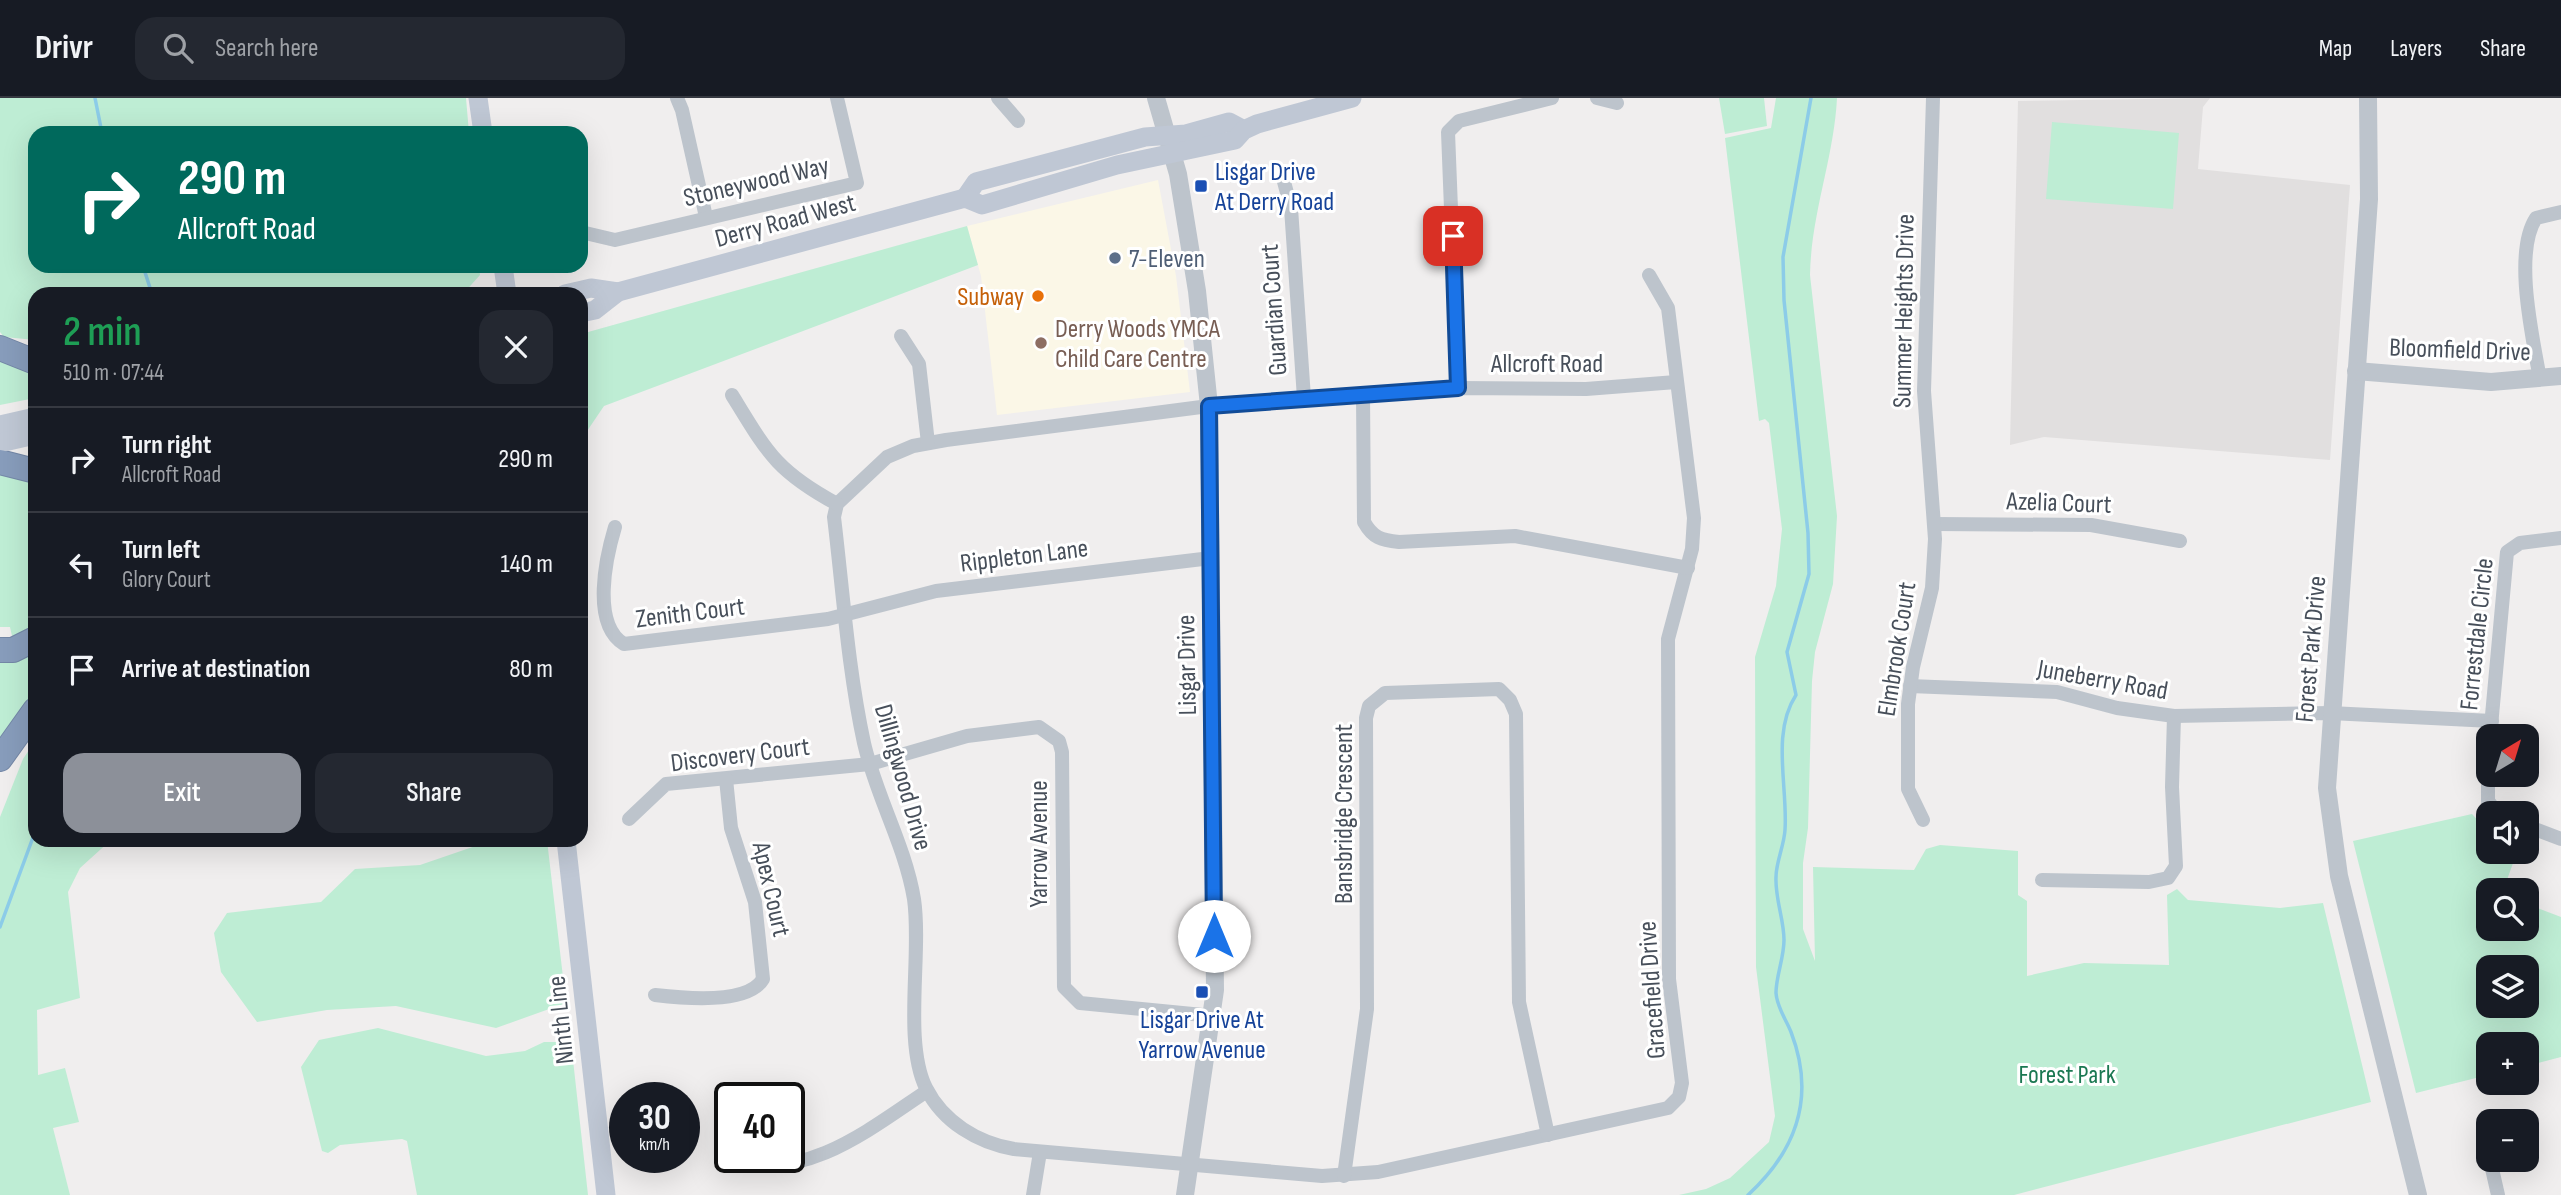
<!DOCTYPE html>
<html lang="en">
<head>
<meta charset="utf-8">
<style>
	body { margin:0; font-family:"Sofia Sans Condensed",sans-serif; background:#242831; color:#f1f3f6; height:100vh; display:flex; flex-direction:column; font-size:26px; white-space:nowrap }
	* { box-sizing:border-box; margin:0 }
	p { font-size:23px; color:#9ea1a6 }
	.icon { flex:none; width:38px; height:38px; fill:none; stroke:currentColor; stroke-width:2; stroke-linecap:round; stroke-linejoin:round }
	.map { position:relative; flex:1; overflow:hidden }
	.sheet { position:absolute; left:28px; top:189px; width:560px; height:560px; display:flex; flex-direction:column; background:#171b24; border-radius:21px; box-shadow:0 7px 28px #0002 }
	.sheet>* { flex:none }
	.guide { position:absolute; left:28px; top:28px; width:560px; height:147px; border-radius:21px; box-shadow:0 7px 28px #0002; background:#00695c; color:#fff; overflow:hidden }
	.needle { width:46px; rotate:38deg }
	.tools { position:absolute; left:2476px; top:626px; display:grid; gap:14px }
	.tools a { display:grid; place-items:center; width:63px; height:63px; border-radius:14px; background:#171b24; box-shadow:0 7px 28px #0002; font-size:35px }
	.speed { position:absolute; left:609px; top:984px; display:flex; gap:14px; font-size:35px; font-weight:700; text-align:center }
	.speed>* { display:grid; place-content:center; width:91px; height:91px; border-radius:50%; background:#171b24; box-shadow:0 7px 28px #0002; line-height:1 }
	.speed small { font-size:18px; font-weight:400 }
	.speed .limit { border:4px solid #111; border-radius:10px; background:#fff; color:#111 }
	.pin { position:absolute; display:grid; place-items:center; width:60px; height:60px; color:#fff; margin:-30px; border-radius:14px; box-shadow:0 4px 10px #0006 }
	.me { position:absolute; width:77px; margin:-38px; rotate:0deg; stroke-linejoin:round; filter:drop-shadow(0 0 5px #0008) }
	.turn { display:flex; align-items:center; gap:24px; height:147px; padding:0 35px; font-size:32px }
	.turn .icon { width:91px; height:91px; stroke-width:2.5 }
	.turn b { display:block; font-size:49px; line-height:60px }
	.round { display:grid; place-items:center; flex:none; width:74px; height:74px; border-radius:21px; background:#242831 }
	.headline { display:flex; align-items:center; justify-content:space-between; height:119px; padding:0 35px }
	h1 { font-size:42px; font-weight:600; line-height:52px; color:#1e9e55 }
	.primary-button { display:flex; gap:14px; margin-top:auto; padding:14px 35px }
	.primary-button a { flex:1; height:80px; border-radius:21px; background:#8c9099; color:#fff; font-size:28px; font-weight:600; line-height:80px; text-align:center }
	.primary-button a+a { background:#242831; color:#f1f3f6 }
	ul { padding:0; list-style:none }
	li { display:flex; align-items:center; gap:21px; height:105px; padding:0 35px; border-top:2px solid #363941 }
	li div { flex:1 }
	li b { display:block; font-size:26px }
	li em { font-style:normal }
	header { display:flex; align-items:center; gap:42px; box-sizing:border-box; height:98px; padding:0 35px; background:#171b24; border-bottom:2px solid #363941 }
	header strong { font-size:33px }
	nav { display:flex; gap:38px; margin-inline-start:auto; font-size:24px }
	.search { width:490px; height:63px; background:#242831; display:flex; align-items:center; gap:18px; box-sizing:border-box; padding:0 24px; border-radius:21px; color:#9ea1a6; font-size:26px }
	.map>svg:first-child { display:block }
</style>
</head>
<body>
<header>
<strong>Drivr</strong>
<div class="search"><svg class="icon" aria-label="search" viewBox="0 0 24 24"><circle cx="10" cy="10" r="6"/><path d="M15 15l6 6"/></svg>Search here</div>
<nav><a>Map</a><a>Layers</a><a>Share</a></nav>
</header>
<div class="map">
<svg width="2561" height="1097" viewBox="0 0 2561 1097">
	<rect width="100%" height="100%" fill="#f0eeee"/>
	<path fill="#fbf7e7" d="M1158,82L1176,178L1190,294L997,317L981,178L967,128Z"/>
	<path fill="#e1dfdf" d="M2210,0L2203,9L2198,71L2350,87L2330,362L2044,339L2010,347L2018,3Z"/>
	<g fill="#beedd4" fill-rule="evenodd">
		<path d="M0,0H466L469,35H35V168H479L480,177L463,196H35V242L4,239L0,234Z"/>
		<path d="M1719,0H1764L1767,28L1725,36Z"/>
		<path d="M1776,0H1837C1834,60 1811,116 1810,177L1837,418L1833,486L1815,554L1812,583L1808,730L1803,765V831L1815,863L1813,769L1914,772L1926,751L1940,747L2018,753V797L2027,803V878L2084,865L2169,867L2167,797L2177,791L2188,802L2280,810L2323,805L2371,1004L2014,1097H1679L1706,1091L1730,1080L1769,1044L1775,1018L1756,869L1755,559L1776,488L1782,431L1769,325L1765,321L1759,323L1725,40L1771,30Z"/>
		<path d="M2052,24L2179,35L2173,111L2046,101Z"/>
		<path d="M967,128L978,167L604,308L581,342V236Z"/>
		<path d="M0,259L35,273V300L0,307Z"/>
		<path d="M0,371L35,383V529L12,538L10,529H0Z"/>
		<path d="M35,550V599L0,646V558Z"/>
		<path d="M35,643V742H111L80,770L68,794L80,900L37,912L38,977L65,970L79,1024L53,1030L70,1097H0V719L23,661Z"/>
		<path d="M2472,716L2488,733V754H2517L2503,793H2488V831H2527V806L2561,819V959L2527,968V947H2488V977L2416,995L2353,743ZM2488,870H2527V908H2488Z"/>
		<path d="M493,742H547L566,905L496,930L396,908L327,912L257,924L221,874L214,835L227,815L321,804L355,771L420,767Z"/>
		<path d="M378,930L486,958L525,953L544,944H571L588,1097H417L407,1043L402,1041L340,1047L328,1055L322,1053L301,969L319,942Z"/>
	</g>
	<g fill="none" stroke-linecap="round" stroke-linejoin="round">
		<g stroke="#8ccce8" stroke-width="3.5">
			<path d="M95,0L102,35"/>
			<path d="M143,168L152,196"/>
			<path d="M0,829L35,734"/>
			<path d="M1748,1097C1797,1052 1816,999 1791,934C1786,921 1777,910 1776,895C1776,878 1784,860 1784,842C1784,821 1775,801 1776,779C1776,764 1784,748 1785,732C1788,689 1771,635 1796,597L1787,554L1809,476L1808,435L1784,202L1783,159L1811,0"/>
		</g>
		<defs>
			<g id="motorway">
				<path d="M0,250L35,264"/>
				<path d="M0,364L35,373"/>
				<path d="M0,552H13L35,541"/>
				<path d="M0,661L35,612"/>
			</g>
		</defs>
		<use href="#motorway" stroke="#7387a6" stroke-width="26"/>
		<g stroke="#bdc4cc" stroke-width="14">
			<path d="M677,0L682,12L706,119"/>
			<path d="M998,0L1018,23"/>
			<path d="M1597,0L1617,5"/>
			<path d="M1283,80L1291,110L1304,300"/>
			<path d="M581,134L615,142L857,85L837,0"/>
			<path d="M1649,177L1668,210L1694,420L1692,451L1668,541L1669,881L1682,985L1679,999L1668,1010L1378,1074L1322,1078L1014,1051C978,1045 943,1024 926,990C903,943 922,856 914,801C905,747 876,698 864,645C848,571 843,494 834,419L837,406L887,359L913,348L946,342L1232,305L1458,290L1586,291L1676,284"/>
			<path d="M901,238L919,266L928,345"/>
			<path d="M2540,281C2533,241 2513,155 2536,120L2561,114"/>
			<path d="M1458,290L1448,34L1459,23L1552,0"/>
			<path d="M1363,296L1364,424C1373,440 1381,442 1399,444L1515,438L1688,470"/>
			<path d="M732,297C767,354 776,373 837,406"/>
			<path d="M1935,426L2091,427L2180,443"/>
			<path d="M615,429C606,459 591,526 624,546L828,521L936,493L1211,460"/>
			<path d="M1910,588L2057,594L2117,610L2174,618L2330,615L2492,623"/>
			<path d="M2490,639L2507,454L2520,445L2561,440"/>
			<path d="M2488,667V703L2498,716"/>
			<path d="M629,721L666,686L870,666L967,638L1039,629L1059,643L1062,654L1064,889L1080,905L1213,918"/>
			<path d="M1923,722L1908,691V606L1913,569L1932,490L1935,441L1924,293L1933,0"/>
			<path d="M2527,728L2561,741"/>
			<path d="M2042,782L2149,784L2168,780L2176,768L2172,689L2174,618"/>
			<path d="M655,897C681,900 748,907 763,881L755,804L731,730L726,681"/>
			<path d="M2490,1062L2498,1097"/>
			<path d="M733,1065C809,1081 867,1033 927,993"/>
			<path d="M1344,1078L1367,911L1366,620L1369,608L1385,595L1499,591L1510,602L1516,616L1519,904L1548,1037"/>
			<path d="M1033,1097L1040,1054"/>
		</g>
		<g stroke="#bdc4cc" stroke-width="18">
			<path d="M1156,0L1178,76L1197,193L1209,308L1215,892L1185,1097"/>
			<path d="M2368,0L2369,101L2327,690L2339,778L2418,1097"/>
			<path d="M2356,273L2491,284L2561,278"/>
		</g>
		<g stroke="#bfc7d4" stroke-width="19">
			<path d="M478,0L483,35"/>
			<path d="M965,100L976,84L1145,39L1186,36L1229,24L1244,32"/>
			<path d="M503,168L507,196"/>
			<path d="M565,196L591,190L618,194"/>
			<path d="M581,215L595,212L618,194L965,100L982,107L1117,67L1235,42L1244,32L1257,26L1352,0"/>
			<path d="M0,327L35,319"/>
			<path d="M0,345L35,337"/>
			<path d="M566,742L606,1097"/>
		</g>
		<use href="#motorway" stroke="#879cbb" stroke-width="24"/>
	</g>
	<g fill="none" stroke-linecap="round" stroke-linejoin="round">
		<defs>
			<path id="route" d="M1214,838L1209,308L1458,290L1453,138"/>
		</defs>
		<use href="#route" stroke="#114b97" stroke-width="18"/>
		<use href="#route" stroke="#1a73e8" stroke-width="12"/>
	</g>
	<g fill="#1a4fb4" stroke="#fff" stroke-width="2.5">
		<rect x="1194" y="81" width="14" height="14" rx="3.5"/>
		<rect x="1195" y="887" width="14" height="14" rx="3.5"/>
	</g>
	<circle fill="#5c6f8a" stroke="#fff" stroke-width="2.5" cx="1115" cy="160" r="7"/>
	<circle fill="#e8710a" stroke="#fff" stroke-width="2.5" cx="1038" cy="198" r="7"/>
	<circle fill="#8d6e63" stroke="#fff" stroke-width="2.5" cx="1041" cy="245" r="7"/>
	<g text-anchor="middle" stroke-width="6" stroke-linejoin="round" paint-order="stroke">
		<g font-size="26" fill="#164399" stroke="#fff" text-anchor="start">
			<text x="1215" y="82">Lisgar Drive<tspan x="1215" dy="30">At Derry Road</tspan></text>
			<text x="1202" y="930" text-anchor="middle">Lisgar Drive At<tspan x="1202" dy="30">Yarrow Avenue</tspan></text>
		</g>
		<g font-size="26" fill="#474f5a" stroke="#fff">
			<text transform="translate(756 83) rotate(-13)" y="9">Stoneywood Way</text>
			<text transform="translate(785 122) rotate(-15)" y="9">Derry Road West</text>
			<text transform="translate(1273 212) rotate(-94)" y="9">Guardian Court</text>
			<text transform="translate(1903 213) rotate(-89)" y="9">Summer Heights Drive</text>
			<text transform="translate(2460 251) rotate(2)" y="9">Bloomfield Drive</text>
			<text x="1547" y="274">Allcroft Road</text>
			<text transform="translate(2059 404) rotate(2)" y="9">Azelia Court</text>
			<text transform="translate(1024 457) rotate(-7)" y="9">Rippleton Lane</text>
			<text transform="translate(690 514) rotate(-7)" y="9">Zenith Court</text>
			<text transform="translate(2476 536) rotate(-84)" y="9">Forrestdale Circle</text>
			<text transform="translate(1896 551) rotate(-81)" y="9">Elmbrook Court</text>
			<text transform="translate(2310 551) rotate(-85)" y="9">Forest Park Drive</text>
			<text transform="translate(1186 567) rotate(-91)" y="9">Lisgar Drive</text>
			<text transform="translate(2103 581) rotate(10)" y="9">Juneberry Road</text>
			<text transform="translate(740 656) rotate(-7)" y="9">Discovery Court</text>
			<text transform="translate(904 679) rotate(74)" y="9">Dillingwood Drive</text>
			<text transform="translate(1343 716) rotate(-90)" y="9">Bansbridge Crescent</text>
			<text transform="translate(1038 746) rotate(-90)" y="9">Yarrow Avenue</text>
			<text transform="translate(772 791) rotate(77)" y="9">Apex Court</text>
			<text transform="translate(1651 892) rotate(-94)" y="9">Gracefield Drive</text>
			<text transform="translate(560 922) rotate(-96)" y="9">Ninth Line</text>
		</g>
		<g font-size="26" fill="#4e5e75" stroke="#fff" text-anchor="start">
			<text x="1129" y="169">7-Eleven</text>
		</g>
		<g font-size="26" fill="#c56008" stroke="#fff" text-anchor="end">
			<text x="1024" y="207">Subway</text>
		</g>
		<g font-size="26" fill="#785e54" stroke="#fff" text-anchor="start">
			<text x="1055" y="239">Derry Woods YMCA<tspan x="1055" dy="30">Child Care Centre</tspan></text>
		</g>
		<g font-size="26" fill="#1b7852" stroke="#fff">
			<text x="2067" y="985">Forest Park</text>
		</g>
	</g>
</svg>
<div class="tools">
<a><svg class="needle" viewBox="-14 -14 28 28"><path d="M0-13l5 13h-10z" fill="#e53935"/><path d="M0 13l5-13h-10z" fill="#9ea1a6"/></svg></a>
<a><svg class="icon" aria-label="sound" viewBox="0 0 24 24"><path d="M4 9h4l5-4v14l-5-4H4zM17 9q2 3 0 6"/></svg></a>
<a><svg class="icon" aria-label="search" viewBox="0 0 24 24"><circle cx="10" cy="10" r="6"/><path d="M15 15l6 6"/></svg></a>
<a><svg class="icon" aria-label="layers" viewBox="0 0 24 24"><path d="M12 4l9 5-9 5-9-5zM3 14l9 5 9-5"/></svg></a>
<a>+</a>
<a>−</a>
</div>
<div class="speed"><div>30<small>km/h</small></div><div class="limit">40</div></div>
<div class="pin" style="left:1453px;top:138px;background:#d93025"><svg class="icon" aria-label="arrive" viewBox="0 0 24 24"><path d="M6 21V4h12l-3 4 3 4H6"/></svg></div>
<svg class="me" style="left:1214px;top:838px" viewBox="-20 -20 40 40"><circle r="19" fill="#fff"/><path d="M0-13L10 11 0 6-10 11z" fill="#1a73e8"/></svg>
<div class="guide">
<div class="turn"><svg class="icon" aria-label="right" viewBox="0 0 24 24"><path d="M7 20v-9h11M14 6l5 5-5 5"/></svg><div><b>290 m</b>Allcroft Road</div></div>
</div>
<section class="sheet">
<div class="headline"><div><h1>2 min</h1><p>510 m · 07:44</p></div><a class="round"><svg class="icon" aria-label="close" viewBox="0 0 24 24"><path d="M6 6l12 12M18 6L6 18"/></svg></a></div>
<ul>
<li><svg class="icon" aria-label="right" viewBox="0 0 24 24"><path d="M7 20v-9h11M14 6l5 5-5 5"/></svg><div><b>Turn right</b><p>Allcroft Road</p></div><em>290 m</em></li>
<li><svg class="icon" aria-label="left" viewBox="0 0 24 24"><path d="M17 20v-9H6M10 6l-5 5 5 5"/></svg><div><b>Turn left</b><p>Glory Court</p></div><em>140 m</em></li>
<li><svg class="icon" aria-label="arrive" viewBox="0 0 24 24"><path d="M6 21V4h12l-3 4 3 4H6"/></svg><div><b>Arrive at destination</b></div><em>80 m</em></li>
</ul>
<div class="primary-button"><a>Exit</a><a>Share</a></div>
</section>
</div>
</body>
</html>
